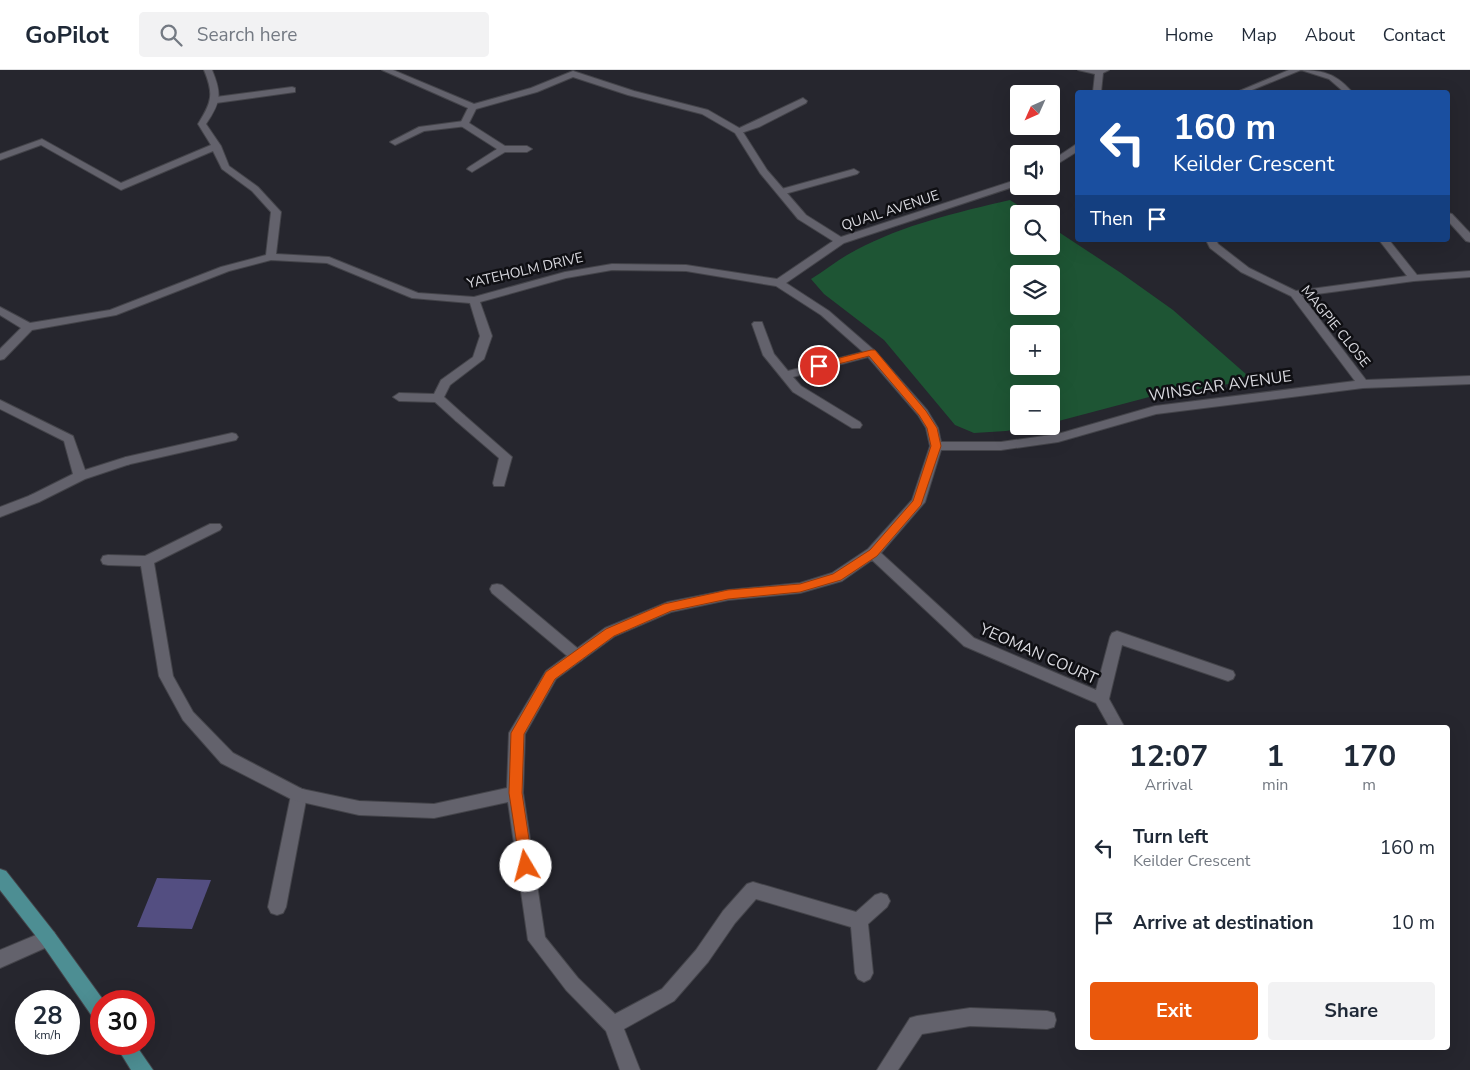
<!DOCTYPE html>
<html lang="en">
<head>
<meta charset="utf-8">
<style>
	body { margin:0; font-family:"Nunito Sans",sans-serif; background:#f2f2f3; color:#1f2937; height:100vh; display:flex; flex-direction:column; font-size:19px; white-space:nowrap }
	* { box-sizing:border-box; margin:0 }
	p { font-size:16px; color:#747a83 }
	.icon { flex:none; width:28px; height:28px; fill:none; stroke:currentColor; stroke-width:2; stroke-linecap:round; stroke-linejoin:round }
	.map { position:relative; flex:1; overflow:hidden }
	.details { position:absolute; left:1075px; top:655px; width:375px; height:325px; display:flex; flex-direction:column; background:#fff; border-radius:5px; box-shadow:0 5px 20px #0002 }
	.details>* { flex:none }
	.top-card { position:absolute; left:1075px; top:20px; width:375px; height:152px; border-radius:5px; box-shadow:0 5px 20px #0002; background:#1a4fa0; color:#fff; overflow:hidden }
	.needle { width:32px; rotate:225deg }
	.controls { position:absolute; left:1010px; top:15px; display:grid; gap:10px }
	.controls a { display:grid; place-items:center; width:50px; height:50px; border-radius:5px; background:#fff; box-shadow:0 5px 20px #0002; font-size:25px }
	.speed { position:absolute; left:15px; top:920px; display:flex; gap:10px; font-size:25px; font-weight:700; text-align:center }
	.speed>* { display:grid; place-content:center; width:65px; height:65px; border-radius:50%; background:#fff; box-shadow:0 5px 20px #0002; line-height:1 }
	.speed small { font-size:12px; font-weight:400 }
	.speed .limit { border:8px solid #d22; background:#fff; color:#111 }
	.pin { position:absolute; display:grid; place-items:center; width:42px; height:42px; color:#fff; margin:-21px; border:2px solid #fff; border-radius:50%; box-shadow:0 1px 5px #0007 }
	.me { position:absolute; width:55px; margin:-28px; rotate:352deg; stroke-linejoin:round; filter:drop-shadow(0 0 4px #0008) }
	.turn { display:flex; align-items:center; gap:18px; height:105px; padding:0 15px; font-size:22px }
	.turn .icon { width:65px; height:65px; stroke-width:2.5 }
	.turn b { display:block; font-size:35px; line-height:42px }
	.then { display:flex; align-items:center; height:48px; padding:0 15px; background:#0003; gap:10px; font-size:19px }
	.eta { display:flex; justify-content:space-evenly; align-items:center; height:85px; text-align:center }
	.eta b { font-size:30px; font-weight:700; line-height:35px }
	.cta { display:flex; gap:10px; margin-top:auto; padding:10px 15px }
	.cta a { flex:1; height:58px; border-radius:5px; background:#ea580c; color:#fff; font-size:20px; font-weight:700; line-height:58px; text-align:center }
	.cta a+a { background:#f2f2f3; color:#1f2937 }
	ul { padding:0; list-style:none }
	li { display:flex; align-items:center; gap:15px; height:75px; padding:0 15px }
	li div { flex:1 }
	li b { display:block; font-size:19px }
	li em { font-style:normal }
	header { display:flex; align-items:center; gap:30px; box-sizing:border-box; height:70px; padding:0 25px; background:#fff; border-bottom:1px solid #e0e1e3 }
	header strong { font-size:24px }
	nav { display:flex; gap:28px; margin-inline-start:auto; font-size:18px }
	.search { width:350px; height:45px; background:#f2f2f3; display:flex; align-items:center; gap:12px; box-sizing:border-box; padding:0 18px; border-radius:5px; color:#747a83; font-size:19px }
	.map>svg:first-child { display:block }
</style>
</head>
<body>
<header>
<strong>GoPilot</strong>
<div class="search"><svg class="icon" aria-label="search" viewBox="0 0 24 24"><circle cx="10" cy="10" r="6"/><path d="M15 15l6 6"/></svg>Search here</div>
<nav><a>Home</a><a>Map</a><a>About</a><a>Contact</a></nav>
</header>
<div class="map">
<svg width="1470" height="1000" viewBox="0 0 1470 1000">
	<rect width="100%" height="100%" fill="#26262e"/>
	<path fill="#1e5534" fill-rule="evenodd" d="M1010,130L1031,144H1019V176H1051V157L1121,203L1173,240L1247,305L1235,313L1153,326L1051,353V324H1019V356H1035L1006,361L974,363L955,355L884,270L824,224L811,209C826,200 840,188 856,180C903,155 958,142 1010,130ZM1019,204H1051V236H1019ZM1019,264H1051V296H1019Z"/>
	<path fill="#534e81" d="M157,808L211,810L192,859L137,857Z"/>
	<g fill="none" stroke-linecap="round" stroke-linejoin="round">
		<defs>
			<g id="service">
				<path d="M292,17L295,18V22L216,33L212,30L216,27Z"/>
				<path d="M803,28L807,31L806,33L759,57L738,64L733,61Z"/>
				<path d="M464,51L468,54L467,56L424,61L395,75L390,72L419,57Z"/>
				<path d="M854,99L859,102L857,104L781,125L776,122L778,120Z"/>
				<path d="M460,344L464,345L512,387L504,416H494L493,413L499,388L456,351L454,348L456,345Z"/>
				<path d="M232,363L236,364L238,367L236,370L126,395L120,391L126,387Z"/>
				<path d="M34,424L39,426L40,429L39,432L0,447V437Z"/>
				<path d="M497,514L502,515L582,582L584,586L582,590L577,592L572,590L492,523L490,519L492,515Z"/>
				<path d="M299,718L305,720L307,725L286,837L283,843L277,845L271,843L268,837L291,725L293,720Z"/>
			</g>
			<g id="minor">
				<path d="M204,0H212C222,24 221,32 206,54L221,76L229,96L258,117L281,142L276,184L329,187L418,223L474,227L565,202L612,194L686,195L777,209L833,171L798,149L760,103L735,63L702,44L628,25L573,7L537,22L476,39L469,53L505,76H527L532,79L527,82H505L472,102L467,99L469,97L497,79L461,56L460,54L468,38L382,0H393L474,34L531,18L573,1L634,21L708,40L741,59L767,100L806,145L841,167L1019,109V115L844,173L786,213L829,241L875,281L927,340L938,358L941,372H1001L1058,364L1155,336L1355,311L1291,226L1241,202L1210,178L1206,170H1216L1218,174L1249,198L1296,221L1407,206L1379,170H1389L1417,205L1470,201V207L1414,211L1302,226L1366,310L1470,306V314L1363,318L1156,344L1058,372L1001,380H941L925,432L881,483L974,568L1096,620L1110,567L1112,563L1117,561L1233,601L1235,605L1233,609L1228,611L1122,575L1109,629L1125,658H1110L1096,633L964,576L872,490L842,511L800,523L728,530L671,542L615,566L556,609L525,664L523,723L545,867L578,908L615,944L662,919L696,880L723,841L747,814L753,812L856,842L875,825L881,823L887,825L890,831L887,837L868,854L873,903L870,909L864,912L858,909L855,903L851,857L756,829L735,853L708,892L674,931L624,959L640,1000H620L606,961L566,920L528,870L508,732L434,748L359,745L293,730L221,693L183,650L159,606L141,496L108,495L103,494L101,490L103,486L108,485L145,486L210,454H220L222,457L220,460L154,493L173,606L193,642L233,683L302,719L359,731L434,734L507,718L509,663L546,601L605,558L668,532L728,520L800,513L832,503L868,479L912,430L930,376L926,358L918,345L868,287L793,307L801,316L860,352L862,355L860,358H852L793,322L763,285L752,254L754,252H762L774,284L788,301L863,282L821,245L776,216L686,201L612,200L566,208L480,232L492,266L484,289L450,315L444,327L464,345L466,348L460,352L456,351L435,332L399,331L393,327L399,323L434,324L441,310L473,287L480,266L470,233L412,228L327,193L271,190L229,201L116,245L32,260L4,289L0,290V279L21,258L0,245V237L30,253L110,240L221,197L266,185L271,142L252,121L222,99L213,81L121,120L41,75L0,90V84L42,69L121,113L211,75L198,54C212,32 214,24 204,0Z"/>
				<path d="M1078,0H1109L1103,3L1101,22H1093L1095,4Z"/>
				<path d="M1289,0C1318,0 1333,0 1352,22H1344L1329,9L1301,0L1247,22H1237Z"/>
				<path d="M1078,73V81L1051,98V91Z"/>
				<path d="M1448,143L1452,144L1470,163V172L1466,171L1448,151Z"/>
				<path d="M0,330L73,366L85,400L126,387L132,391L130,394L85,409L39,432H29L28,429L29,426L73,404L64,371L0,339Z"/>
				<path d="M48,860L54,862L57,868L54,874L0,898V880Z"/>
				<path d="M970,938L1047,941L1054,943L1056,950L1054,957L1047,959L970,956L922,964L898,1000H877L910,948L917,946Z"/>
			</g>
			<g id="primary">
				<path d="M0,799L6,801L54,862L104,931H101V951L94,949L42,874L0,820Z"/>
				<path d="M115,974H135L153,1000H131Z"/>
			</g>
		</defs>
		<use href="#service" stroke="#44444a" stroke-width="2"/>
		<use href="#minor" stroke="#44444a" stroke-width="2"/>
		<use href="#primary" stroke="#44444a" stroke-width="2"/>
		<use href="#service" fill="#63626c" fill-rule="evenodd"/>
		<use href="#minor" fill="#63626c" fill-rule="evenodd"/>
		<use href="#primary" fill="#4d8e93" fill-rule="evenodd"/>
	</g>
	<path fill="#ea580c" stroke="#983908" d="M871,280H875L926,341L937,358L941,376L921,435L877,486L841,510L800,522L728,529L671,541L614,566L555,609L524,664L522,723L533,796L531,801L526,803L521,801L509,723L511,663L546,602L606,559L664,534L728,520L800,514L833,504L870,480L913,431L931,376L927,358L919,345L869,286L819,299L815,296L816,294Z"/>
	<g text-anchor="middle" stroke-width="5" stroke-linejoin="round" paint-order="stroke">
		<g font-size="14" fill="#d9d9df" stroke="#0f0f13">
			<text transform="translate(890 140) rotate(-18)" y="5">QUAIL AVENUE</text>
			<text transform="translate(525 200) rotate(-13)" y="5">YATEHOLM DRIVE</text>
			<text transform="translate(1336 256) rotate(51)" y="5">MAGPIE CLOSE</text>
		</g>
		<g font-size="16" fill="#d9d9df" stroke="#0f0f13">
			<text transform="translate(1220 315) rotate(-8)" y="6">WINSCAR AVENUE</text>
			<text transform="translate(1039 583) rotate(24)" y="6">YEOMAN COURT</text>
		</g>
	</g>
</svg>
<div class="controls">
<a><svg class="needle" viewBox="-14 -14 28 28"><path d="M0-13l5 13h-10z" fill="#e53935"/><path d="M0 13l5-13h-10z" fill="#747a83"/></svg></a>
<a><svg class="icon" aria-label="sound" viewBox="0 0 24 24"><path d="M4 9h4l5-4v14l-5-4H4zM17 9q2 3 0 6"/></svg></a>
<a><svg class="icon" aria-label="search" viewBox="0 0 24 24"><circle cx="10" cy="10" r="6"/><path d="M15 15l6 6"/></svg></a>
<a><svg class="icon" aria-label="layers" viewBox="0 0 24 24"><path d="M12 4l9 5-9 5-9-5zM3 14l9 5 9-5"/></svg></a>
<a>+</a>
<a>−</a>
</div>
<div class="speed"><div>28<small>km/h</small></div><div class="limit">30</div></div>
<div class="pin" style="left:819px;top:296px;background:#d93025"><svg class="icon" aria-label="arrive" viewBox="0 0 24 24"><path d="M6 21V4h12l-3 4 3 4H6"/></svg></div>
<svg class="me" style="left:526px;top:796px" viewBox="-20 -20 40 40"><circle r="19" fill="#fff"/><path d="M0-13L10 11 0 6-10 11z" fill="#ea580c"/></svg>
<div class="top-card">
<div class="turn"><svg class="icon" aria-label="left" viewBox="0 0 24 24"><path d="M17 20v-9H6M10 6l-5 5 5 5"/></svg><div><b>160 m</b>Keilder Crescent</div></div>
<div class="then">Then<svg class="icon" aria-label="arrive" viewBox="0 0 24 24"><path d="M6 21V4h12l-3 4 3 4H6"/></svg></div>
</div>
<section class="details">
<div class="eta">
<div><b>12:07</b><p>Arrival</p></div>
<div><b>1</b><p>min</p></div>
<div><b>170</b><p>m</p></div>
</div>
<ul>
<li><svg class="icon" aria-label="left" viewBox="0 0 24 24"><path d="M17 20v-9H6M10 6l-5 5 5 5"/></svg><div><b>Turn left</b><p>Keilder Crescent</p></div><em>160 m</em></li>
<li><svg class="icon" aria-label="arrive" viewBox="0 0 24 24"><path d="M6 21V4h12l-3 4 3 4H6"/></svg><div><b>Arrive at destination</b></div><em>10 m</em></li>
</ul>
<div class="cta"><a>Exit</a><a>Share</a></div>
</section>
</div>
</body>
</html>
